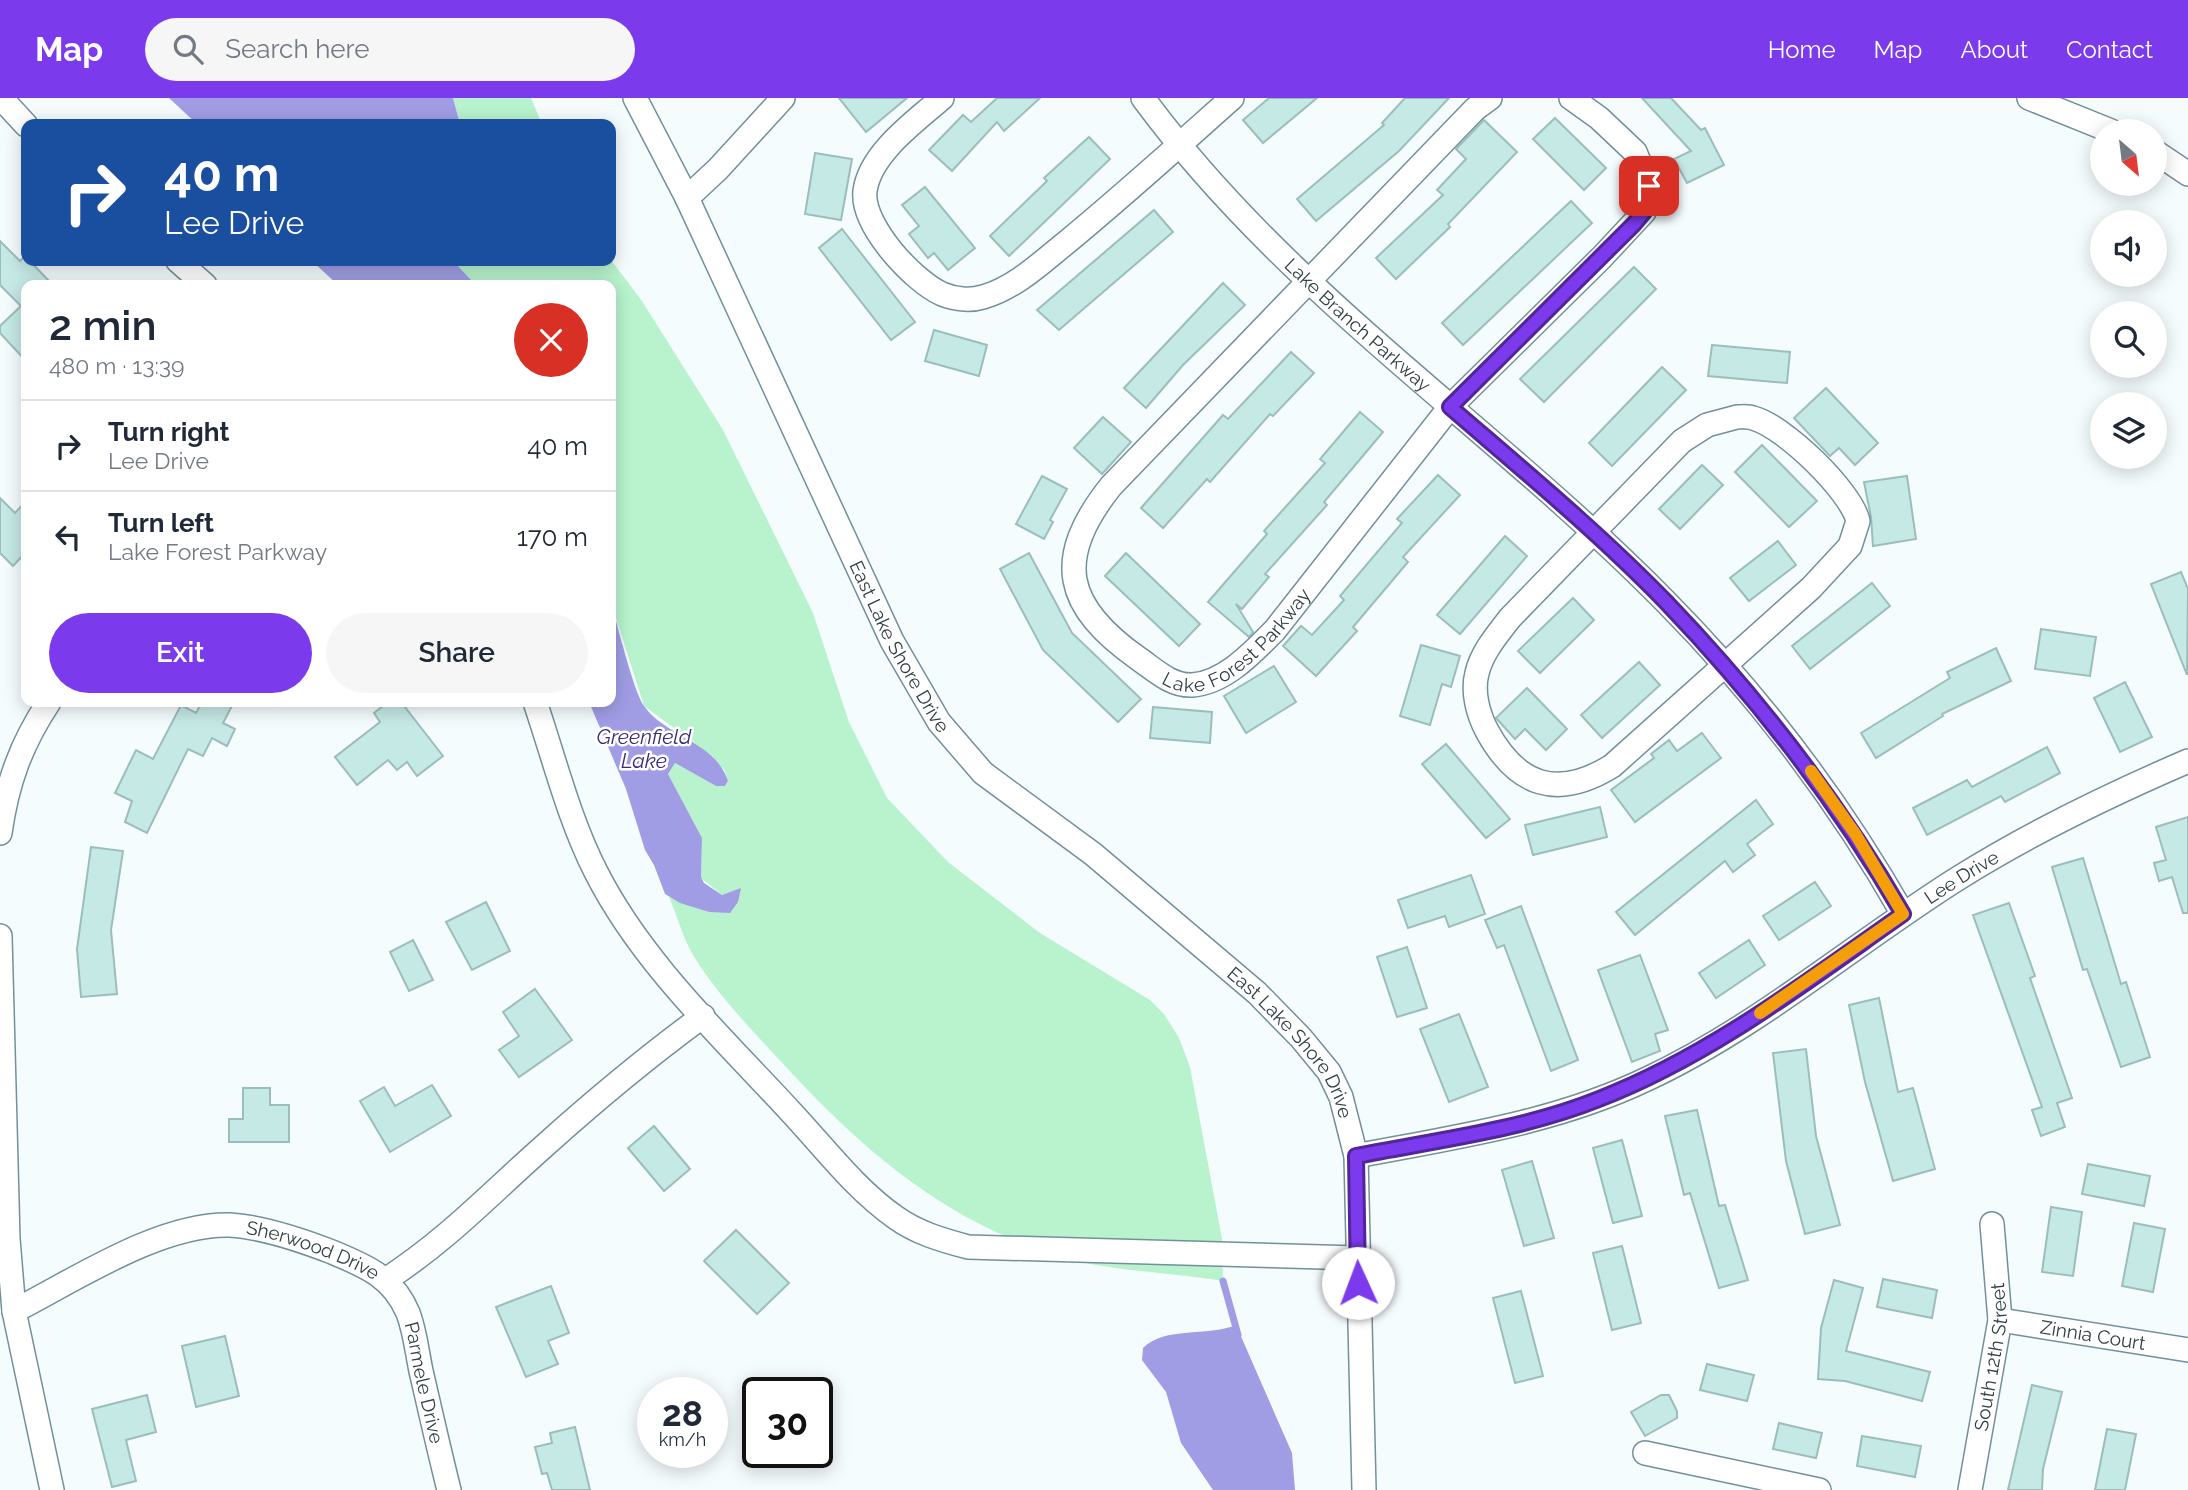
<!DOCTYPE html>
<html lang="en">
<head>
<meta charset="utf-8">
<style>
	body { margin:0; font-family:Raleway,sans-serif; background:#f6f6f7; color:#1f2937; height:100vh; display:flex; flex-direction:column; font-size:26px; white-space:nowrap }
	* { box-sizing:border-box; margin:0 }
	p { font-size:23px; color:#747a83 }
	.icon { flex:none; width:38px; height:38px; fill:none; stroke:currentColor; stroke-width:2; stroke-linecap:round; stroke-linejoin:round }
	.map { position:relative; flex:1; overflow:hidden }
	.details { position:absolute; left:21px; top:182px; width:595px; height:427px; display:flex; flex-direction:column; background:#fff; border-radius:14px; box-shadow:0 4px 18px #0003 }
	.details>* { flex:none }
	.hud { position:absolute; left:21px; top:21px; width:595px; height:147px; border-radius:14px; box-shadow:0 4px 18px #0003; background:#1a4fa0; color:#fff; overflow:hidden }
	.needle { width:46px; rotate:152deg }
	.controls { position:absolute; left:2090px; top:21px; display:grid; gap:14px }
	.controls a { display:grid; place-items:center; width:77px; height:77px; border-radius:50%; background:#fff; box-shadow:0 4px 18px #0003; font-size:35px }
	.speed { position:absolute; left:637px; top:1279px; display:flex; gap:14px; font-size:35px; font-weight:700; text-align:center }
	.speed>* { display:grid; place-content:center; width:91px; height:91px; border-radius:50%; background:#fff; box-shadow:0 4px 18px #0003; line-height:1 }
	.speed small { font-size:18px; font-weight:400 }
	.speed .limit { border:4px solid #111; border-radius:10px; background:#fff; color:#111 }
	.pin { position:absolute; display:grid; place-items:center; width:60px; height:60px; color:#fff; margin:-30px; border-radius:14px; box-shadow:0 4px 10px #0006 }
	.me { position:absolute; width:77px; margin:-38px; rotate:358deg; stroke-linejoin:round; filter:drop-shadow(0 0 5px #0008) }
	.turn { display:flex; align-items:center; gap:24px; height:147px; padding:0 28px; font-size:32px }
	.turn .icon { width:91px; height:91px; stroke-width:2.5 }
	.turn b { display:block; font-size:49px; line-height:60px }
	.round { display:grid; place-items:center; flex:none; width:74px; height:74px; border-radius:37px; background:#f6f6f7 }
	.overview { display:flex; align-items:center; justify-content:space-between; height:119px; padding:0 28px }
	h1 { font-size:42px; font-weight:600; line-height:52px }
	.button { display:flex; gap:14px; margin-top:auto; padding:14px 28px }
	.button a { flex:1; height:80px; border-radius:42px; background:#7c3aed; color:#fff; font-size:28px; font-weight:600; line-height:80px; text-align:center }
	.button a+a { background:#f6f6f7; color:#1f2937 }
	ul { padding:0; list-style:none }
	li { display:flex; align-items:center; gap:21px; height:91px; padding:0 28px; border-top:2px solid #e0e1e3 }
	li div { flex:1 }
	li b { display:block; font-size:26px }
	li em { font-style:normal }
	header { display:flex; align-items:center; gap:42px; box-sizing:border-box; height:98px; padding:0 35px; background:#7c3aed; color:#fff }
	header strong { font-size:33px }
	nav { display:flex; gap:38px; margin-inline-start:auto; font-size:24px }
	.search { width:490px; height:63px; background:#f6f6f7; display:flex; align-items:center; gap:18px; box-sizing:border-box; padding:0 24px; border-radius:38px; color:#747a83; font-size:26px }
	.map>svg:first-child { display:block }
</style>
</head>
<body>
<header>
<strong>Map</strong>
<div class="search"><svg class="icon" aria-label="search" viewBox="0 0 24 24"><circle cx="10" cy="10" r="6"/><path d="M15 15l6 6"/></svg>Search here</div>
<nav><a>Home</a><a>Map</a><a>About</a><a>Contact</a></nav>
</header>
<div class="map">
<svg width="2188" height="1392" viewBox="0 0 2188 1392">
	<rect width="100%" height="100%" fill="#f5fcfe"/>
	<g fill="#b8f3cd">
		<path d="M453,0H531L542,26H460Z"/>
		<path d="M611,162L642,203L723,332L813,515L849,624L887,700L948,764L1040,835L1150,902L1164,916L1179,940L1190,969L1222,1141L1223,1183C1165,1173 1101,1174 1045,1154C932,1115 853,1043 774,956C745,925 716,894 693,857C683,840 677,817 669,799L709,814L741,791L722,797L701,780L702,740L668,676L675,665L716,688H725L728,683L725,673L712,658L644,608L611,504V187H476L453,163Z"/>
	</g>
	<g fill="#a09de5">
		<path d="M169,0H453L460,26H197Z"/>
		<path d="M312,163H453L476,187H338Z"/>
		<path d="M611,504C617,525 633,592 644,608C667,640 715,643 728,683L725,688H716L675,665L668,676L702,740L701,779L704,785L722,797L741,790L738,804L730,815L709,814L680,805L665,796L654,767L645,752L626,691L589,604H611Z"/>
		<path d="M1236,1227L1292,1355L1295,1392H1213L1181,1345L1166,1294L1142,1262L1143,1250C1165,1228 1207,1239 1236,1227Z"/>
	</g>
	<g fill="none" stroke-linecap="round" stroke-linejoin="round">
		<path stroke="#a09de5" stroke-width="7" d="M1223,1183L1238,1237"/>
	</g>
	<g fill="#c5e9e5" stroke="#9cbebb" stroke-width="2">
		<path d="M839,0H907L866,34Z"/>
		<path d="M997,0H1040L1004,33L997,24L952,73L929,52L963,17L971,24Z"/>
		<path d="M1269,0H1317L1263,45L1243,22Z"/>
		<path d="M1405,0H1449L1399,53L1316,123L1297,101L1384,27L1382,25Z"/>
		<path d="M1642,0H1671L1701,32L1705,30L1724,67L1687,85L1674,61L1691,53Z"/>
		<path d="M1555,20L1606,70L1584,92L1533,41Z"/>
		<path d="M1484,22L1517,54L1448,126L1450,129L1396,181L1376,160L1443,97L1437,92L1466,61L1456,51Z"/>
		<path d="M1089,39L1110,61L1009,158L990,138L1047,83L1044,80Z"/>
		<path d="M815,55L852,61L841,122L805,116Z"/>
		<path d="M925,89L975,150L948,172L934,155L928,160L909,136L919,128L902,107Z"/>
		<path d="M1571,103L1592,125L1463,247L1442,225Z"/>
		<path d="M1154,112L1173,134L1059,232L1037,212Z"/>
		<path d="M842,131L915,224L891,242L819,150Z"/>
		<path d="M0,143L20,163L25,158L53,187H26V263L0,235V228L21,208L0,187Z"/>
		<path d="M1634,169L1656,191L1544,304L1520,281Z"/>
		<path d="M1223,185L1245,207L1183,267L1146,310L1124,290Z"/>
		<path d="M934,232L987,247L979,278L925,263Z"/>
		<path d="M1712,247L1790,254L1787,285L1708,278Z"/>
		<path d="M1291,254L1314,275L1273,318L1270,316L1210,384L1207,381L1163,430L1141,410L1223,317L1228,321Z"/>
		<path d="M1662,269L1686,292L1612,368L1589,345Z"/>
		<path d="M1826,290L1878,345L1855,367L1839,350L1830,358L1794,320Z"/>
		<path d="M1360,314L1383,334L1324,404L1327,407L1265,476L1269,479L1242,511L1236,506L1253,534L1249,539L1208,504L1267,436L1264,433L1325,365L1320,361Z"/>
		<path d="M1103,319L1131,344L1102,376L1074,350Z"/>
		<path d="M1762,347L1817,403L1789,429L1735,374Z"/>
		<path d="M1702,367L1723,387L1680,431L1659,411Z"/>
		<path d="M1438,377L1460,397L1403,459L1408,464L1353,529L1357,533L1316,578L1283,548L1301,528L1312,537L1344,502L1340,498L1402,425L1397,421Z"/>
		<path d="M1042,378L1067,391L1050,422L1053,424L1044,441L1016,426Z"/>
		<path d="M1907,378L1916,441L1873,448L1871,419L1864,384Z"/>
		<path d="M0,400L15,415L26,403V454L13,468L0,455Z"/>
		<path d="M1505,438L1527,458L1460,536L1437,517Z"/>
		<path d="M1778,443L1796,467L1749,503L1730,480Z"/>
		<path d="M1029,455L1072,535L1141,601L1118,624L1043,552L1000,471Z"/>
		<path d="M1126,455L1200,526L1179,548L1105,478Z"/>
		<path d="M2181,474L2188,491L2187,577L2151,486Z"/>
		<path d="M1872,485L1890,508L1810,571L1792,548Z"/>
		<path d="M1573,500L1594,522L1540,575L1518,553Z"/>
		<path d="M2041,531L2096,539L2090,578L2035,571Z"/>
		<path d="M1421,547L1460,558L1451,589L1442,586L1430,627L1400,618Z"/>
		<path d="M1996,550L2011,583L1942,616L1943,618L1876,660L1861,635L1950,580L1947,574Z"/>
		<path d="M1639,564L1660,587L1602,640L1581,617Z"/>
		<path d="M1274,568L1296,604L1246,635L1224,598Z"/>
		<path d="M2125,584L2152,639L2120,654L2094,600Z"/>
		<path d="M1527,590L1567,631L1546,652L1525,631L1515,641L1496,620Z"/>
		<path d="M202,604H234L223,625L235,631L227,648L212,640L203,658L188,651L147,735L125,724L132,703L115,695L136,652L153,661L181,607L196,615Z"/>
		<path d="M388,604H401L443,658L417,678L407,664L397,672L388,662L357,687L335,659L380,624L374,615Z"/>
		<path d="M1153,609L1212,614L1210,645L1150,640Z"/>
		<path d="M1702,635L1721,660L1635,724L1611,692L1654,660L1651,656L1669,642L1677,653Z"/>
		<path d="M1446,646L1510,721L1486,740L1422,666Z"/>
		<path d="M2047,649L2060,675L2005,704L2001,698L1927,737L1913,710L1967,682L1972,689Z"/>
		<path d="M1756,702L1773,726L1747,746L1755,757L1733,774L1725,763L1635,837L1616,814Z"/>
		<path d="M1600,709L1607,739L1533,757L1525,727Z"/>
		<path d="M2188,719V815H2183L2172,779L2159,783L2154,765L2166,762L2156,729Z"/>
		<path d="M91,749L123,753L111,832L117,896L81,899L77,851Z"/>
		<path d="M2083,760L2121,886L2126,884L2150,959L2121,969L2087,871L2083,872L2052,769Z"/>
		<path d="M1471,777L1485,816L1449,829L1445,818L1408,830L1398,802Z"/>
		<path d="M1815,784L1831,808L1779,842L1763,818Z"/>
		<path d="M486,804L510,853L472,872L446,824Z"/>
		<path d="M2009,805L2035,878L2030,880L2072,1000L2057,1005L2065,1029L2041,1038L2032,1012L2042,1009L1973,817Z"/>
		<path d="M1521,808L1578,962L1551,973L1504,847L1497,850L1485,822Z"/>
		<path d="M413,842L433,882L409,893L390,854Z"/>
		<path d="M1749,842L1765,867L1716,900L1699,875Z"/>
		<path d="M1407,849L1427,910L1397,919L1377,859Z"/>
		<path d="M1640,857L1668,932L1655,936L1660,953L1632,964L1598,872Z"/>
		<path d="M535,891L572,942L519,979L499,952L519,938L503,914Z"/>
		<path d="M1879,900L1898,994L1913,990L1935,1071L1893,1083L1865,984L1849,907Z"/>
		<path d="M1459,916L1488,989L1449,1004L1420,931Z"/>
		<path d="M1806,951L1816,1038L1840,1127L1805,1136L1786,1063L1773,955Z"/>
		<path d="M432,987L451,1018L390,1054L360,1003L384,989L395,1008Z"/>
		<path d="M243,990H270V1007H289V1044H229V1021H243Z"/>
		<path d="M1697,1012L1719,1108L1725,1107L1748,1182L1719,1190L1690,1095L1684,1097L1665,1018Z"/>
		<path d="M654,1028L690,1071L664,1093L628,1050Z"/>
		<path d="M1622,1042L1642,1118L1613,1125L1593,1050Z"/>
		<path d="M1532,1063L1554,1140L1524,1148L1502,1072Z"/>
		<path d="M2088,1066L2150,1078L2144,1108L2082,1096Z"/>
		<path d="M2051,1109L2082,1114L2073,1178L2042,1174Z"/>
		<path d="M2134,1125L2165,1131L2153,1194L2122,1188Z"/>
		<path d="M736,1132L789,1185L757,1216L704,1163Z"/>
		<path d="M1622,1148L1641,1225L1612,1232L1593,1155Z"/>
		<path d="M1883,1181L1937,1192L1932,1220L1877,1209Z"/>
		<path d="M1834,1182L1863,1190L1846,1253L1930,1274L1922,1303L1845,1283L1818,1281L1821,1230Z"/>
		<path d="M551,1188L569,1235L548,1243L558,1266L526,1279L496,1209Z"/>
		<path d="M1521,1193L1543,1278L1515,1285L1493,1200Z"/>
		<path d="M225,1238L239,1298L196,1309L182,1248Z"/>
		<path d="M1707,1266L1754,1277L1747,1303L1700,1292Z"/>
		<path d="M2032,1287L2062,1294L2043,1371L2042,1392H2008Z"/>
		<path d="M147,1297L156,1334L126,1342L136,1383L112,1389L92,1311Z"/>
		<path d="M1661,1297H1669L1677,1313V1320L1645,1338L1631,1314Z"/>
		<path d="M1779,1325L1822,1335L1816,1360L1773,1351Z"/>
		<path d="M575,1329L590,1392H552L547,1375L542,1376L535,1349L552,1345L550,1335Z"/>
		<path d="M2107,1331L2136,1336L2125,1392H2095Z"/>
		<path d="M1862,1338L1921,1348L1915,1379L1857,1368Z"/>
	</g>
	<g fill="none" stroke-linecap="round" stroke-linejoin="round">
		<defs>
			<g id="minor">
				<path d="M1,0L26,27"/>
				<path id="s1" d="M635,0L687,100L892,543L939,624L983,675L1093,756L1257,895L1301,940L1329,974L1341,999L1356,1058L1364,1392"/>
				<path d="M942,0C916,23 870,55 865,93C861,127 913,183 942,196C954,201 970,203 983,199C1015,190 1042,164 1067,144C1124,97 1178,48 1232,0"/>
				<path id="s2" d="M1143,0C1288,197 1495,330 1665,503C1758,597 1838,702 1903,816"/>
				<path id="s3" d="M1490,0L1475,11L1111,388C1052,462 1065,509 1139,561C1155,572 1171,588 1192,587C1225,585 1254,553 1275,532L1450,309L1602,159L1644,114L1649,88L1635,54L1599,20L1571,0"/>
				<path d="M2029,0L2111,33"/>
				<path d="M2154,53L2188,76"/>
				<path d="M687,100L718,71L783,0"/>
				<path d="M178,163L205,187"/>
				<path d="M1737,319C1742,319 1748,318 1753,320C1784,328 1851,393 1858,423L1850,448L1811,490L1612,668C1557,702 1517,688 1487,633C1478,616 1472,594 1477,575C1482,554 1497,537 1510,520L1682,343L1707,327Z"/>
				<path d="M535,604C554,660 569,721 596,774C642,865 722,939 790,1013C823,1048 855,1091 895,1119C917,1135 942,1142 968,1149L1357,1160"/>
				<path d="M0,735C7,685 21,646 49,604"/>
				<path d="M0,838L8,1141L14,1213L52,1392"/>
				<path id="s4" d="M1356,1058C1455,1039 1555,1025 1647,981C1758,929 1854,846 1957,781C2030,735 2109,697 2188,663"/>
				<path d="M387,1181C448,1141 488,1098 542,1050C593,1004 647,959 703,918"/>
				<path id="s5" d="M14,1213C75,1182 160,1125 230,1127C263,1129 301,1142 332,1154C366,1168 393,1179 408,1215C415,1233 417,1254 421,1273C430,1312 439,1352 449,1392"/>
				<path id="s6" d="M2000,1222L2188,1252"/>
				<path d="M1645,1355L1819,1392"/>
				<path id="s7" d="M1970,1392L2000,1222L1992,1126"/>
			</g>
		</defs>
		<use href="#minor" stroke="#72909b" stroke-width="26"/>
		<use href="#minor" stroke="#fff" stroke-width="23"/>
	</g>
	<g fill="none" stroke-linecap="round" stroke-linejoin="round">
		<defs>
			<path id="route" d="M1358,1185L1356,1058C1437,1042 1522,1032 1599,1001C1710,958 1806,884 1903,816C1837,702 1758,600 1666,504C1599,435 1523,372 1450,309L1634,126L1644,114L1649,88"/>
		</defs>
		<use href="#route" stroke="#51269a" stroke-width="18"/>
		<use href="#route" stroke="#7c3aed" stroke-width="12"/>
		<path stroke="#f59e0b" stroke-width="12" d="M1760,915L1903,816L1856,737L1811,673"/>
	</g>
	<g text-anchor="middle" stroke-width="5" stroke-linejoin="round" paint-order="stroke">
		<g font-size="19" fill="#313f43" stroke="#fff">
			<text dy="7" stroke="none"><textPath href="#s2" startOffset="313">Lake Branch Parkway</textPath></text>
			<text dy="7" stroke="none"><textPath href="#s3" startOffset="872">Lake Forest Parkway</textPath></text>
			<text dy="7" stroke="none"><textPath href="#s1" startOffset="609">East Lake Shore Drive</textPath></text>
			<text dy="7" stroke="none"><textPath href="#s4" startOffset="676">Lee Drive</textPath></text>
			<text dy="7" stroke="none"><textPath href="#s1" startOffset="1174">East Lake Shore Drive</textPath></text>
			<text dy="7" stroke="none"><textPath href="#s5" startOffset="322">Sherwood Drive</textPath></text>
			<text dy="7" stroke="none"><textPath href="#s6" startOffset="94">Zinnia Court</textPath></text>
			<text dy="7" stroke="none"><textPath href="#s7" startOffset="135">South 12th Street</textPath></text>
			<text dy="7" stroke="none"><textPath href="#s5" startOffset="513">Parmele Drive</textPath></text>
		</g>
		<g font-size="21" font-style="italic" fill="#382b7d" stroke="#fff">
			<text x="644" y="646">Greenfield<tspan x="644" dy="24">Lake</tspan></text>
		</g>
	</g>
</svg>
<div class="controls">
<a><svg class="needle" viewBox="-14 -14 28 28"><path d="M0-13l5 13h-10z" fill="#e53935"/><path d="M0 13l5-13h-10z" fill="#747a83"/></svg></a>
<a><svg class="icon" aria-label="sound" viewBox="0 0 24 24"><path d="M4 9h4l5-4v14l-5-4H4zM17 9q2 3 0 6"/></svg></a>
<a><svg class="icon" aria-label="search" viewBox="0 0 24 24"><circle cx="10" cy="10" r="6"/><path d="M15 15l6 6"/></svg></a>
<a><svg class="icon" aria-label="layers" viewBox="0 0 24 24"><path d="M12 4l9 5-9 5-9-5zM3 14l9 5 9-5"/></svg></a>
</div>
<div class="speed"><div>28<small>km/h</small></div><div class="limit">30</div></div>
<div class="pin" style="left:1649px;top:88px;background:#d93025"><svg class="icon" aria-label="arrive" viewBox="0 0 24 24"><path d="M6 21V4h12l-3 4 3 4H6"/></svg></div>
<svg class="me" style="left:1358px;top:1185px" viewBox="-20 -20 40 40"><circle r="19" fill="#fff"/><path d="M0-13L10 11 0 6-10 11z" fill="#7c3aed"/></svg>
<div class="hud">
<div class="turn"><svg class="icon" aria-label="right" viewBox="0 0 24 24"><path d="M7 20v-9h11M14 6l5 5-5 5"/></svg><div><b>40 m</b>Lee Drive</div></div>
</div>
<section class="details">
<div class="overview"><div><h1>2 min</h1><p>480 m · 13:39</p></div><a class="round" style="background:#d93025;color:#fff"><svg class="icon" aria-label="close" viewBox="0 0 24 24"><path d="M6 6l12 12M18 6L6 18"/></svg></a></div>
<ul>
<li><svg class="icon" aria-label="right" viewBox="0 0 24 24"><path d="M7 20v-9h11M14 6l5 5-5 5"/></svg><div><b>Turn right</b><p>Lee Drive</p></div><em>40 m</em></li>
<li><svg class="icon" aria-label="left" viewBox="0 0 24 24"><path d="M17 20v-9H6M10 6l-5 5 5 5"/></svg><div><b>Turn left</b><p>Lake Forest Parkway</p></div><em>170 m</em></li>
</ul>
<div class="button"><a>Exit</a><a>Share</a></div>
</section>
</div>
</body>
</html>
